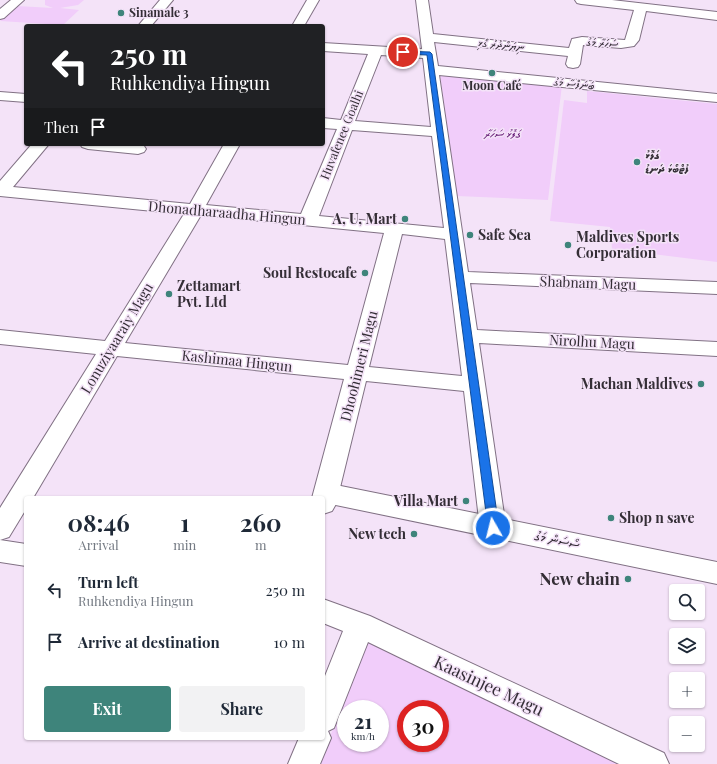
<!DOCTYPE html>
<html lang="en">
<head>
<meta charset="utf-8">
<style>
	body { margin:0; font-family:"Playfair Display","Noto Sans Thaana",serif; background:#f2f2f3; color:#1f2937; height:100vh; display:flex; flex-direction:column; font-size:15px; white-space:nowrap }
	* { box-sizing:border-box; margin:0 }
	p { font-size:13px; color:#747a83 }
	.icon { flex:none; width:22px; height:22px; fill:none; stroke:currentColor; stroke-width:2; stroke-linecap:round; stroke-linejoin:round }
	.map { position:relative; flex:1; overflow:hidden }
	.details { position:absolute; left:24px; top:496px; width:301px; height:244px; display:flex; flex-direction:column; background:#fff; border-radius:4px; box-shadow:0 1px 3px #0004 }
	.details>* { flex:none }
	.guide { position:absolute; left:24px; top:24px; width:301px; height:122px; border-radius:4px; box-shadow:0 1px 3px #0004; background:#202124; color:#fff; overflow:hidden }
	.controls { position:absolute; left:669px; top:584px; display:grid; gap:8px }
	.controls a { display:grid; place-items:center; width:36px; height:36px; border-radius:4px; background:#fff; box-shadow:0 1px 3px #0004; font-size:20px }
	.speed { position:absolute; left:337px; top:700px; display:flex; gap:8px; font-size:20px; font-weight:700; text-align:center }
	.speed>* { display:grid; place-content:center; width:52px; height:52px; border-radius:50%; background:#fff; box-shadow:0 1px 3px #0004; line-height:1 }
	.speed small { font-size:10px; font-weight:400 }
	.speed .limit { border:6px solid #d22; background:#fff; color:#111 }
	.pin { position:absolute; display:grid; place-items:center; width:34px; height:34px; color:#fff; margin:-17px; border:2px solid #fff; border-radius:50%; box-shadow:0 1px 4px #0007 }
	.me { position:absolute; width:44px; margin:-22px; rotate:352deg; stroke-linejoin:round; filter:drop-shadow(0 0 3px #0008) }
	.turn { display:flex; align-items:center; gap:14px; height:84px; padding:0 20px; font-size:18px }
	.turn .icon { width:52px; height:52px; stroke-width:2.5 }
	.turn b { display:block; font-size:28px; line-height:34px }
	.then { display:flex; align-items:center; height:38px; padding:0 20px; background:#0003; gap:8px; font-size:15px }
	.eta { display:flex; justify-content:space-evenly; align-items:center; height:68px; text-align:center }
	.eta b { font-size:24px; font-weight:700; line-height:28px }
	.primary-button { display:flex; gap:8px; margin-top:auto; padding:8px 20px }
	.primary-button a { flex:1; height:46px; border-radius:4px; background:#3e847b; color:#fff; font-size:16px; font-weight:700; line-height:46px; text-align:center }
	.primary-button a+a { background:#f2f2f3; color:#1f2937 }
	ul { padding:0; list-style:none }
	li { display:flex; align-items:center; gap:12px; height:52px; padding:0 20px }
	li div { flex:1 }
	li b { display:block; font-size:15px }
	li em { font-style:normal }
	.map>svg:first-child { display:block }
</style>
</head>
<body>
<div class="map">
<svg width="717" height="764" viewBox="0 0 717 764">
	<rect width="100%" height="100%" fill="#f4e3f8"/>
	<g fill="#f1cdfa" fill-rule="evenodd">
		<path d="M45,0H84L78,5L60,8L79,10L63,25L0,21L17,6L53,8L45,5Z"/>
		<path d="M440,74L562,85L548,200L457,196Z"/>
		<path d="M587,91L717,104V262L612,249L610,227L550,221L564,100L587,103Z"/>
		<path d="M368,641L622,764H319ZM346,709H380V743H346ZM406,709H440V743H406Z"/>
	</g>
	<g fill="none" stroke-linecap="round" stroke-linejoin="round">
		<defs>
			<g id="minor">
				<path d="M160,0H173L151,26H138Z"/>
				<path d="M307,0H319L304,26H292Z"/>
				<path d="M416,0H428L433,34L569,48L572,39L582,37L625,40L634,10L581,4L577,3L575,0H612L717,12V20L646,11L639,40L634,46L621,48L583,45L580,64L578,67L573,68L568,67L566,64L568,56L434,42L438,66L717,94V102L439,75L468,272L717,282V294L470,283L477,330L717,342V356L479,343L506,528L502,535L493,538L484,535L480,528L464,391L366,381L336,504L332,511L323,514V498H312L344,379L117,356L33,498H26V509L9,537L0,540L26,544V566L0,562V508L96,354L0,344V330L105,341L184,214L0,196V181L32,144H49L13,187L190,204L224,144H240L206,205L301,214L337,129L323,128V118L341,120L368,54L323,51V43L422,49ZM381,55L423,58L431,127L355,121ZM352,130L432,136L444,228L319,216ZM201,215L384,233L348,365L125,343ZM402,234L445,239L462,376L369,367Z"/>
				<path d="M0,92L26,94V102L0,100Z"/>
				<path d="M80,144H136L144,146L146,149L144,152L138,154L88,149L82,147Z"/>
				<path d="M323,599L370,616L664,753L669,764H619L368,642L334,728L328,731L331,738L320,764H288L299,738H323V681L343,631L323,623Z"/>
			</g>
			<g id="tertiary">
				<path d="M11,0H24L4,18L0,19V9Z"/>
				<path d="M326,483L717,562V584L326,503L323,502V498H316L314,493L317,486Z"/>
			</g>
		</defs>
		<use href="#minor" stroke="#817184" stroke-width="2"/>
		<use href="#tertiary" stroke="#817184" stroke-width="2"/>
		<use href="#minor" fill="#fff" fill-rule="evenodd"/>
		<use href="#tertiary" fill="#fff" fill-rule="evenodd"/>
	</g>
	<path fill="#1a73e8" stroke="#114b97" d="M401,51L430,52L432,54L499,528L497,531L493,532L490,531L488,528L427,55L403,54L400,52Z"/>
	<g fill="#3e847b" stroke="#f4e3f8" stroke-width="1.5">
		<circle cx="121" cy="13" r="4"/>
		<circle cx="492" cy="73" r="4"/>
		<circle cx="637" cy="162" r="4"/>
		<circle cx="405" cy="219" r="4"/>
		<circle cx="470" cy="235" r="4"/>
		<circle cx="568" cy="245" r="4"/>
		<circle cx="365" cy="273" r="4"/>
		<circle cx="169" cy="294" r="4"/>
		<circle cx="701" cy="384" r="4"/>
		<circle cx="466" cy="501" r="4"/>
		<circle cx="611" cy="518" r="4"/>
		<circle cx="414" cy="534" r="4"/>
		<circle cx="628" cy="579" r="4"/>
	</g>
	<g text-anchor="middle" stroke-width="3" stroke-linejoin="round" paint-order="stroke">
		<g font-size="12" font-weight="bold" fill="#342e36" stroke="#f4e3f8" text-anchor="start">
			<text x="129" y="17">Sinamale 3</text>
			<text x="492" y="90" text-anchor="middle">Moon Café</text>
			<text x="645" y="159">ގަލޮޅު<tspan x="645" dy="14">ފުޓްބޯޅަ ދަނޑު</tspan></text>
		</g>
		<g font-size="12" fill="#342e36" stroke="#f4e3f8">
			<text transform="translate(602 43) rotate(4)" y="4">ސަހަރާ މަގު</text>
			<text transform="translate(501 45) rotate(6)" y="4">ނިޔަންދުރު ގޯޅި</text>
			<text transform="translate(574 84) rotate(6)" y="4">ބަނަފްސާ މަގު</text>
			<text transform="translate(342 135) rotate(-68)" y="4">Huvafenee Goalhi</text>
		</g>
		<g font-size="12" font-style="italic" fill="#601470" stroke="#f4e3f8">
			<text x="502" y="138">ގަލޮޅު ސަހަރާ</text>
		</g>
		<g font-size="14" fill="#342e36" stroke="#f4e3f8">
			<text transform="translate(227 213) rotate(5)" y="5">Dhonadharaadha Hingun</text>
			<text transform="translate(588 283) rotate(2)" y="5">Shabnam Magu</text>
			<text transform="translate(117 338) rotate(-59)" y="5">Lonuziyaaraiy Magu</text>
			<text transform="translate(592 342) rotate(3)" y="5">Nirolhu Magu</text>
			<text transform="translate(237 361) rotate(6)" y="5">Kashimaa Hingun</text>
			<text transform="translate(359 366) rotate(-76)" y="5">Dhoohimeri Magu</text>
			<text transform="translate(557 540) rotate(12)" y="5">ސޯސަން މަގު</text>
		</g>
		<g font-size="14" font-weight="bold" fill="#342e36" stroke="#f4e3f8" text-anchor="end">
			<text x="397" y="224">A, U, Mart</text>
			<text x="478" y="240" text-anchor="start">Safe Sea</text>
			<text x="576" y="242" text-anchor="start">Maldives Sports<tspan x="576" dy="16">Corporation</tspan></text>
			<text x="357" y="278">Soul Restocafe</text>
			<text x="177" y="291" text-anchor="start">Zettamart<tspan x="177" dy="16">Pvt. Ltd</tspan></text>
			<text x="693" y="389">Machan Maldives</text>
			<text x="458" y="506">Villa Mart</text>
			<text x="619" y="523" text-anchor="start">Shop n save</text>
			<text x="406" y="539">New tech</text>
		</g>
		<g font-size="17" font-weight="bold" fill="#342e36" stroke="#f4e3f8" text-anchor="end">
			<text x="620" y="585">New chain</text>
		</g>
		<g font-size="17" fill="#342e36" stroke="#f4e3f8">
			<text transform="translate(489 686) rotate(25)" y="6">Kaasinjee Magu</text>
		</g>
	</g>
</svg>
<div class="controls">
<a><svg class="icon" aria-label="search" viewBox="0 0 24 24"><circle cx="10" cy="10" r="6"/><path d="M15 15l6 6"/></svg></a>
<a><svg class="icon" aria-label="layers" viewBox="0 0 24 24"><path d="M12 4l9 5-9 5-9-5zM3 14l9 5 9-5"/></svg></a>
<a>+</a>
<a>−</a>
</div>
<div class="speed"><div>21<small>km/h</small></div><div class="limit">30</div></div>
<div class="pin" style="left:403px;top:52px;background:#d93025"><svg class="icon" aria-label="arrive" viewBox="0 0 24 24"><path d="M6 21V4h12l-3 4 3 4H6"/></svg></div>
<svg class="me" style="left:493px;top:528px" viewBox="-20 -20 40 40"><circle r="17" fill="#1a73e8" stroke="#fff" stroke-width="3"/><path d="M0-11L8 9 0 5-8 9z" fill="#fff"/></svg>
<div class="guide">
<div class="turn"><svg class="icon" aria-label="left" viewBox="0 0 24 24"><path d="M17 20v-9H6M10 6l-5 5 5 5"/></svg><div><b>250 m</b>Ruhkendiya Hingun</div></div>
<div class="then">Then<svg class="icon" aria-label="arrive" viewBox="0 0 24 24"><path d="M6 21V4h12l-3 4 3 4H6"/></svg></div>
</div>
<section class="details">
<div class="eta">
<div><b>08:46</b><p>Arrival</p></div>
<div><b>1</b><p>min</p></div>
<div><b>260</b><p>m</p></div>
</div>
<ul>
<li><svg class="icon" aria-label="left" viewBox="0 0 24 24"><path d="M17 20v-9H6M10 6l-5 5 5 5"/></svg><div><b>Turn left</b><p>Ruhkendiya Hingun</p></div><em>250 m</em></li>
<li><svg class="icon" aria-label="arrive" viewBox="0 0 24 24"><path d="M6 21V4h12l-3 4 3 4H6"/></svg><div><b>Arrive at destination</b></div><em>10 m</em></li>
</ul>
<div class="primary-button"><a>Exit</a><a>Share</a></div>
</section>
</div>
</body>
</html>
